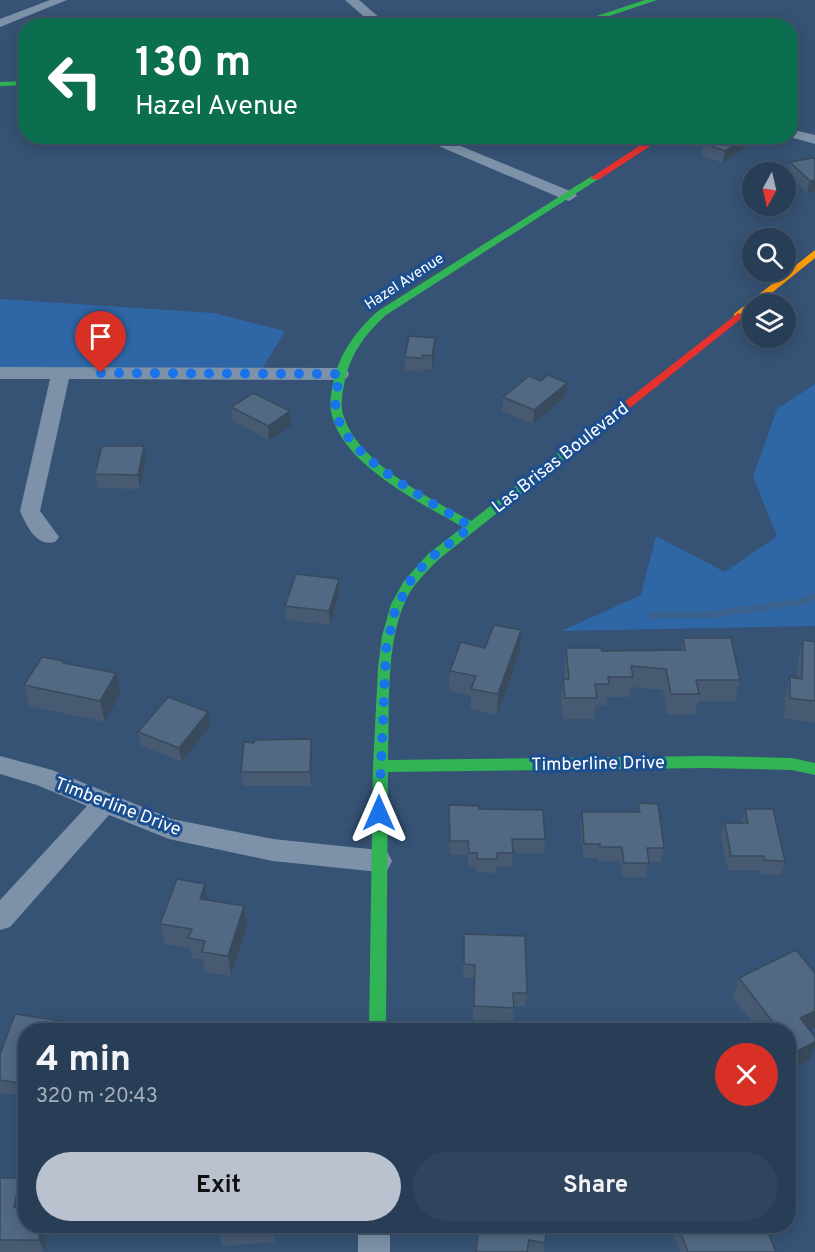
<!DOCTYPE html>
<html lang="en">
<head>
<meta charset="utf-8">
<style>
	body { margin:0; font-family:Overpass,sans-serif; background:#30455d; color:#f1f3f6; height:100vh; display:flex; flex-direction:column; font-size:22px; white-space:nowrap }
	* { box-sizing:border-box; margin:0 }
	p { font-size:20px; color:#a5aeba }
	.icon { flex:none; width:33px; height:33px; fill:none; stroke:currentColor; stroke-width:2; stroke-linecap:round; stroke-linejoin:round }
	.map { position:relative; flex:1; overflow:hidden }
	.sheet { position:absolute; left:18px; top:1023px; width:778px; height:210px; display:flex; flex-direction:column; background:#283e57; border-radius:24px; box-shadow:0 3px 15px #0003,0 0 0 2px #44576d }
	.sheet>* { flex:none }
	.hud { position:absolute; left:18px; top:18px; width:780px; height:126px; border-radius:24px; box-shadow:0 3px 15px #0003,0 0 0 2px #44576d; background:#0b6e4f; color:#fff; overflow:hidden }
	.needle { width:39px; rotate:188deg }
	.tools { position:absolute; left:742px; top:162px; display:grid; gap:12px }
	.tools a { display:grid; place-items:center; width:54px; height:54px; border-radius:50%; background:#283e57; box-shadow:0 3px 15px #0003,0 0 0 2px #44576d; font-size:30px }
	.pin { position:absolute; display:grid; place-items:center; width:51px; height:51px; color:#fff; margin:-62px -26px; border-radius:50% 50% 50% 0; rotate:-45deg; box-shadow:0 0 6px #0007 }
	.pin .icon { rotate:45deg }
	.me { position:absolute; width:66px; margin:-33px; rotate:0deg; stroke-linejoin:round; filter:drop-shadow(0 0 4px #0008) }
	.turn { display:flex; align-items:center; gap:21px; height:126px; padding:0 18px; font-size:27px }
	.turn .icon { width:78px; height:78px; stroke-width:2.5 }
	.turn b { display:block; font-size:42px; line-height:51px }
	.round { display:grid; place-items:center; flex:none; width:63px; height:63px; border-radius:32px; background:#30455d }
	.summary { display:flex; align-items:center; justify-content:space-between; height:102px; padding:0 18px }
	h1 { font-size:36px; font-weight:700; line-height:45px }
	.button { display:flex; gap:12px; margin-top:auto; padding:12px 18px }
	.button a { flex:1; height:69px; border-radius:36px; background:#b9c2ce; color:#111; font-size:24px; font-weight:700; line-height:69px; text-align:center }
	.button a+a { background:#30455d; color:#f1f3f6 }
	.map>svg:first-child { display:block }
</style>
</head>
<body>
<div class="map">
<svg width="815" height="1252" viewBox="0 0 815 1252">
	<rect width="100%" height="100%" fill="#365274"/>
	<g fill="#2f66a5">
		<path d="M0,299L214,313L285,331L261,371H0Z"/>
		<path d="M815,384V626L561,631L641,595L656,536L725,572L777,536L753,477L777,409Z"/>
	</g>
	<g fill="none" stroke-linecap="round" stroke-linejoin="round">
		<path stroke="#3b618d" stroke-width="7" d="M652,615H710L805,601L815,596"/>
		<g fill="#7d92a8" fill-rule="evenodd">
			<path d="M50,0H67L0,27V19Z"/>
			<path d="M345,0H359L381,19L375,23L370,22Z"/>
			<path d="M790,129L815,135V144L786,136H790Z"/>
			<path d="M337,136H354L344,141L339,140Z"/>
			<path d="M415,136H436L575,193L577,196L569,201L563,199Z"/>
			<path d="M0,367L340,368L347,370L349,374L347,378L340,380L69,379L40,511L59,537L55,542C36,547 27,526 20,511L50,379H0Z"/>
			<path d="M0,756L52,770L172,819L273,839L379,850L388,853L392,861L388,869L379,872L273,861L169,839L109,815L10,927L0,930V900L87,806L37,785L0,774Z"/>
			<rect x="358" y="1226" width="32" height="26"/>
		</g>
		<g fill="#30b455" fill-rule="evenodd">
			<path d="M645,0H657L580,26H566Z"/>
			<path d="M26,81V85L0,86V82Z"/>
			<path d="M592,176L600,178L386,315C364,335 349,356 344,385C342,396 340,407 344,417C359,464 430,498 471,521L613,411L617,410L623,413L438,560C428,570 418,580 410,592C384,637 390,709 388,760L705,756L792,758L815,763V775L792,770L705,768L388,772L386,1030H369L373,766L378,668L382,636L391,604L404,581L428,554L463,527C421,503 345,466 332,416C329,405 331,394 333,384C339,353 356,331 378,311Z"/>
		</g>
		<path fill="#ff9f0a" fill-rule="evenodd" d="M815,250V258L758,304H753V309L742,318H734V314Z"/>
		<g fill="#e5322d" fill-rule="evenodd">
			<path d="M655,136H666L598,180L590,178Z"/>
			<path d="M738,313L742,314V318L621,415H613V411Z"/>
		</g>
	</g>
	<g fill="#475a72">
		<path d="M703,143L745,148L723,163L701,156Z"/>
		<path d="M815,160L807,193L787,174L790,162Z"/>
		<path d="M435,338V351L432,369H423L422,372L405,371V357Z"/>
		<path d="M566,396L533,424L502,411L503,397Z"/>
		<path d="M231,407L291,425L269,440L233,421Z"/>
		<path d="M146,459L140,489L98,488L95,474Z"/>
		<path d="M339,593L330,625L286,620L285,606Z"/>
		<path d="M521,630L520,651L497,715L470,709L471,696L449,691L450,671L485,648Z"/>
		<path d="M683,638L740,680L735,701H698L695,715H667L663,690L631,687L629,697H607L606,705H596L594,719H563L561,700L563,679H565L564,668L566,648L602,651L681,650Z"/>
		<path d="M803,640L815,642V723L784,718L785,698L790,677L797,678L798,661Z"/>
		<path d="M64,663L120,694L105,722L29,706L24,685Z"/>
		<path d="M210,726L182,762L141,746L138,732Z"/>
		<path d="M311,739L312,753L311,786H243L241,772L254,743Z"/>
		<path d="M638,803L664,848L661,862H648L646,877H622L620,861H598V858H583L580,826L582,812H637Z"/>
		<path d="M449,805L545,839L544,853H513L512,867L496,866V873L477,872L476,867H468V855H450Z"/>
		<path d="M745,809L785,861L781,875L761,874V870H728L721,837L725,823H741Z"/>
		<path d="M208,900L244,906L247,926L231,976L205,972L203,960L192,958L190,948L165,944L160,924Z"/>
		<path d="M464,934L527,993L525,1006H514L513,1021L473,1020L474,978H463Z"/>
		<path d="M739,978L809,1030L810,1060L789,1071V1030H758L733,997Z"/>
		<path d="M26,1030V1096L0,1093V1054Z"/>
		<path d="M0,1178H20L25,1190L21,1207L49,1226L44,1252H0Z"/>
		<path d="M275,1226V1242L222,1246L220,1234Z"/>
		<path d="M479,1226L545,1243L544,1252H476Z"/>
		<path d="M670,1226H765L776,1252H680Z"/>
	</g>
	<g fill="#394a5c">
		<path d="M747,136L745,148L723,163L725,151Z"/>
		<path d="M815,180V192L807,193L810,181Z"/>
		<path d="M435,338V351L432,369V356Z"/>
		<path d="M567,383L566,396L533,424L534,410Z"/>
		<path d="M290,411L291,425L269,440L268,426Z"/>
		<path d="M144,446L146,459L140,489L138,475Z"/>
		<path d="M339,579V593L330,625L329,611Z"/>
		<path d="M521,630L520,651L497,715L498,694Z"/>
		<path d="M116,673L120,694L105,722L100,701Z"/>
		<path d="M208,712L210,726L182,762L179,748Z"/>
		<path d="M311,739L312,753L311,786L310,772Z"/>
		<path d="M205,884L208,904L200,899Z"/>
		<path d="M244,906L247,926L231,976L228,956Z"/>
		<path d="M815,1011V1027L793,1038L800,1018Z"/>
		<path d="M61,1021L64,1030H57Z"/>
		<path d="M815,1042V1047L810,1060L789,1071V1055Z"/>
		<path d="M20,1178L25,1190L19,1219L14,1207Z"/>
		<path d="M41,1226H49L44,1252L39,1240Z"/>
		<path d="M273,1226H275V1242L273,1230Z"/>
	</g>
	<g fill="#526984" stroke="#394a5c" stroke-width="1.5">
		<path d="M714,136H746L725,151L703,143Z"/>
		<path d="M813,158L815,160V180L810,181L790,162Z"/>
		<path d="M409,336L435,338L432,356L423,355L422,358L405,357Z"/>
		<path d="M548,375L567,383L534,410L503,397L529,376L541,381Z"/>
		<path d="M253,393L290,411L268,426L231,407Z"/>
		<path d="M102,446H144L138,475L95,474Z"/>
		<path d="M296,574L339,579L329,611L285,606Z"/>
		<path d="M494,625L521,630L498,694L471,689L476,676L450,671L461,642L485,648Z"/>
		<path d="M683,638H731L740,680H696L699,694H671L666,669L631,666L633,677H608L609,684H595L597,698H565L563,679H569L566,648H601L602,651L685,650Z"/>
		<path d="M803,640L815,642V701L790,698V677L802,679Z"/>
		<path d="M42,657L64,661L63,663L116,673L100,701L24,685Z"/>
		<path d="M168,697L208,712L179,748L138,732Z"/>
		<path d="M311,739L310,772H241L244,742L254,743L255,740Z"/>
		<path d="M638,803L658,804L664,848H647L649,863H624L622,847H600V844H584L582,812H640Z"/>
		<path d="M449,805L479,806V809L543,810L545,839H512L513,853H497V859H477V853H469L468,841H450Z"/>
		<path d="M745,809H773L785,861L765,860L764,856H731L725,823H748Z"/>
		<path d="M177,879L205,884L200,899L244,906L228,956L202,952L205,941L188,938L192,929L160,924Z"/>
		<path d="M464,934L525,936L527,993H513L514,1008L474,1006L475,965L464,964Z"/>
		<path d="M796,950L815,973V1011L800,1018L815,1037V1042L789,1055V1030H768L776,1026L739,978Z"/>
		<path d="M15,1014L61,1021L57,1030H26V1084L0,1080V1054Z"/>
		<path d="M0,1178H20L14,1207H26V1226H41L39,1240H0Z"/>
		<path d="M220,1226H273V1230L220,1234Z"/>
		<path d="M479,1226H547L545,1243L529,1240L527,1252H476Z"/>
		<path d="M678,1226H765L776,1252H688Z"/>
	</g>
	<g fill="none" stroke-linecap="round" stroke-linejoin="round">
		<path stroke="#1a73e8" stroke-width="10" stroke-dasharray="0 18" d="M101,373L340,374C338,385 334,400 336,411C343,457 434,503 471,527L433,556L413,576L395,611L386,649L379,813"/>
	</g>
	<g text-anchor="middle" stroke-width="6" stroke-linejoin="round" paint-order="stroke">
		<g font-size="15" fill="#fff" stroke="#1b4f8f">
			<text transform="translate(404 281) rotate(-33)" y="5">Hazel Avenue</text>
		</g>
		<g font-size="18" fill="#fff" stroke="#1b4f8f">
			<text transform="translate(560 457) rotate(-38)" y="6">Las Brisas Boulevard</text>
			<text transform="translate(598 763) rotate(-1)" y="6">Timberline Drive</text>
			<text transform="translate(118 806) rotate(21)" y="6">Timberline Drive</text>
		</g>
	</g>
</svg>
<div class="tools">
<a><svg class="needle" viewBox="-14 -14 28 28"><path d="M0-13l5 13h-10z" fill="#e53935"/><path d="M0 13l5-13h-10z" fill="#a5aeba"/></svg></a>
<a><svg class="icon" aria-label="search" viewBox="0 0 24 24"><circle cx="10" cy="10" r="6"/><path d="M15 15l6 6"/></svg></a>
<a><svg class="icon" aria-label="layers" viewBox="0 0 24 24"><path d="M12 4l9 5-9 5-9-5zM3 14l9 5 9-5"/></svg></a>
</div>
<div class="pin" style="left:101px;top:373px;background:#d93025"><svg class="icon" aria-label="arrive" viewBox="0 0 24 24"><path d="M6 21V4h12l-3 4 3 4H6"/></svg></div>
<svg class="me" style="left:379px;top:813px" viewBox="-20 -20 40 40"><path d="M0-17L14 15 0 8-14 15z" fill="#1a73e8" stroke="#fff" stroke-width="4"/></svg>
<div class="hud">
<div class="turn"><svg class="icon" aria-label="left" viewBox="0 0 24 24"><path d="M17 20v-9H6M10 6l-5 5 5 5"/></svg><div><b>130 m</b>Hazel Avenue</div></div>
</div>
<section class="sheet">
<div class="summary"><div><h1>4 min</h1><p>320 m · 20:43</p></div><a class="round" style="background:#d93025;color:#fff"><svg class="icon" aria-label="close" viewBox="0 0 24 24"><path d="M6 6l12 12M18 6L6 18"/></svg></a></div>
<div class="button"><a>Exit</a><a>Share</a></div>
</section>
</div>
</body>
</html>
